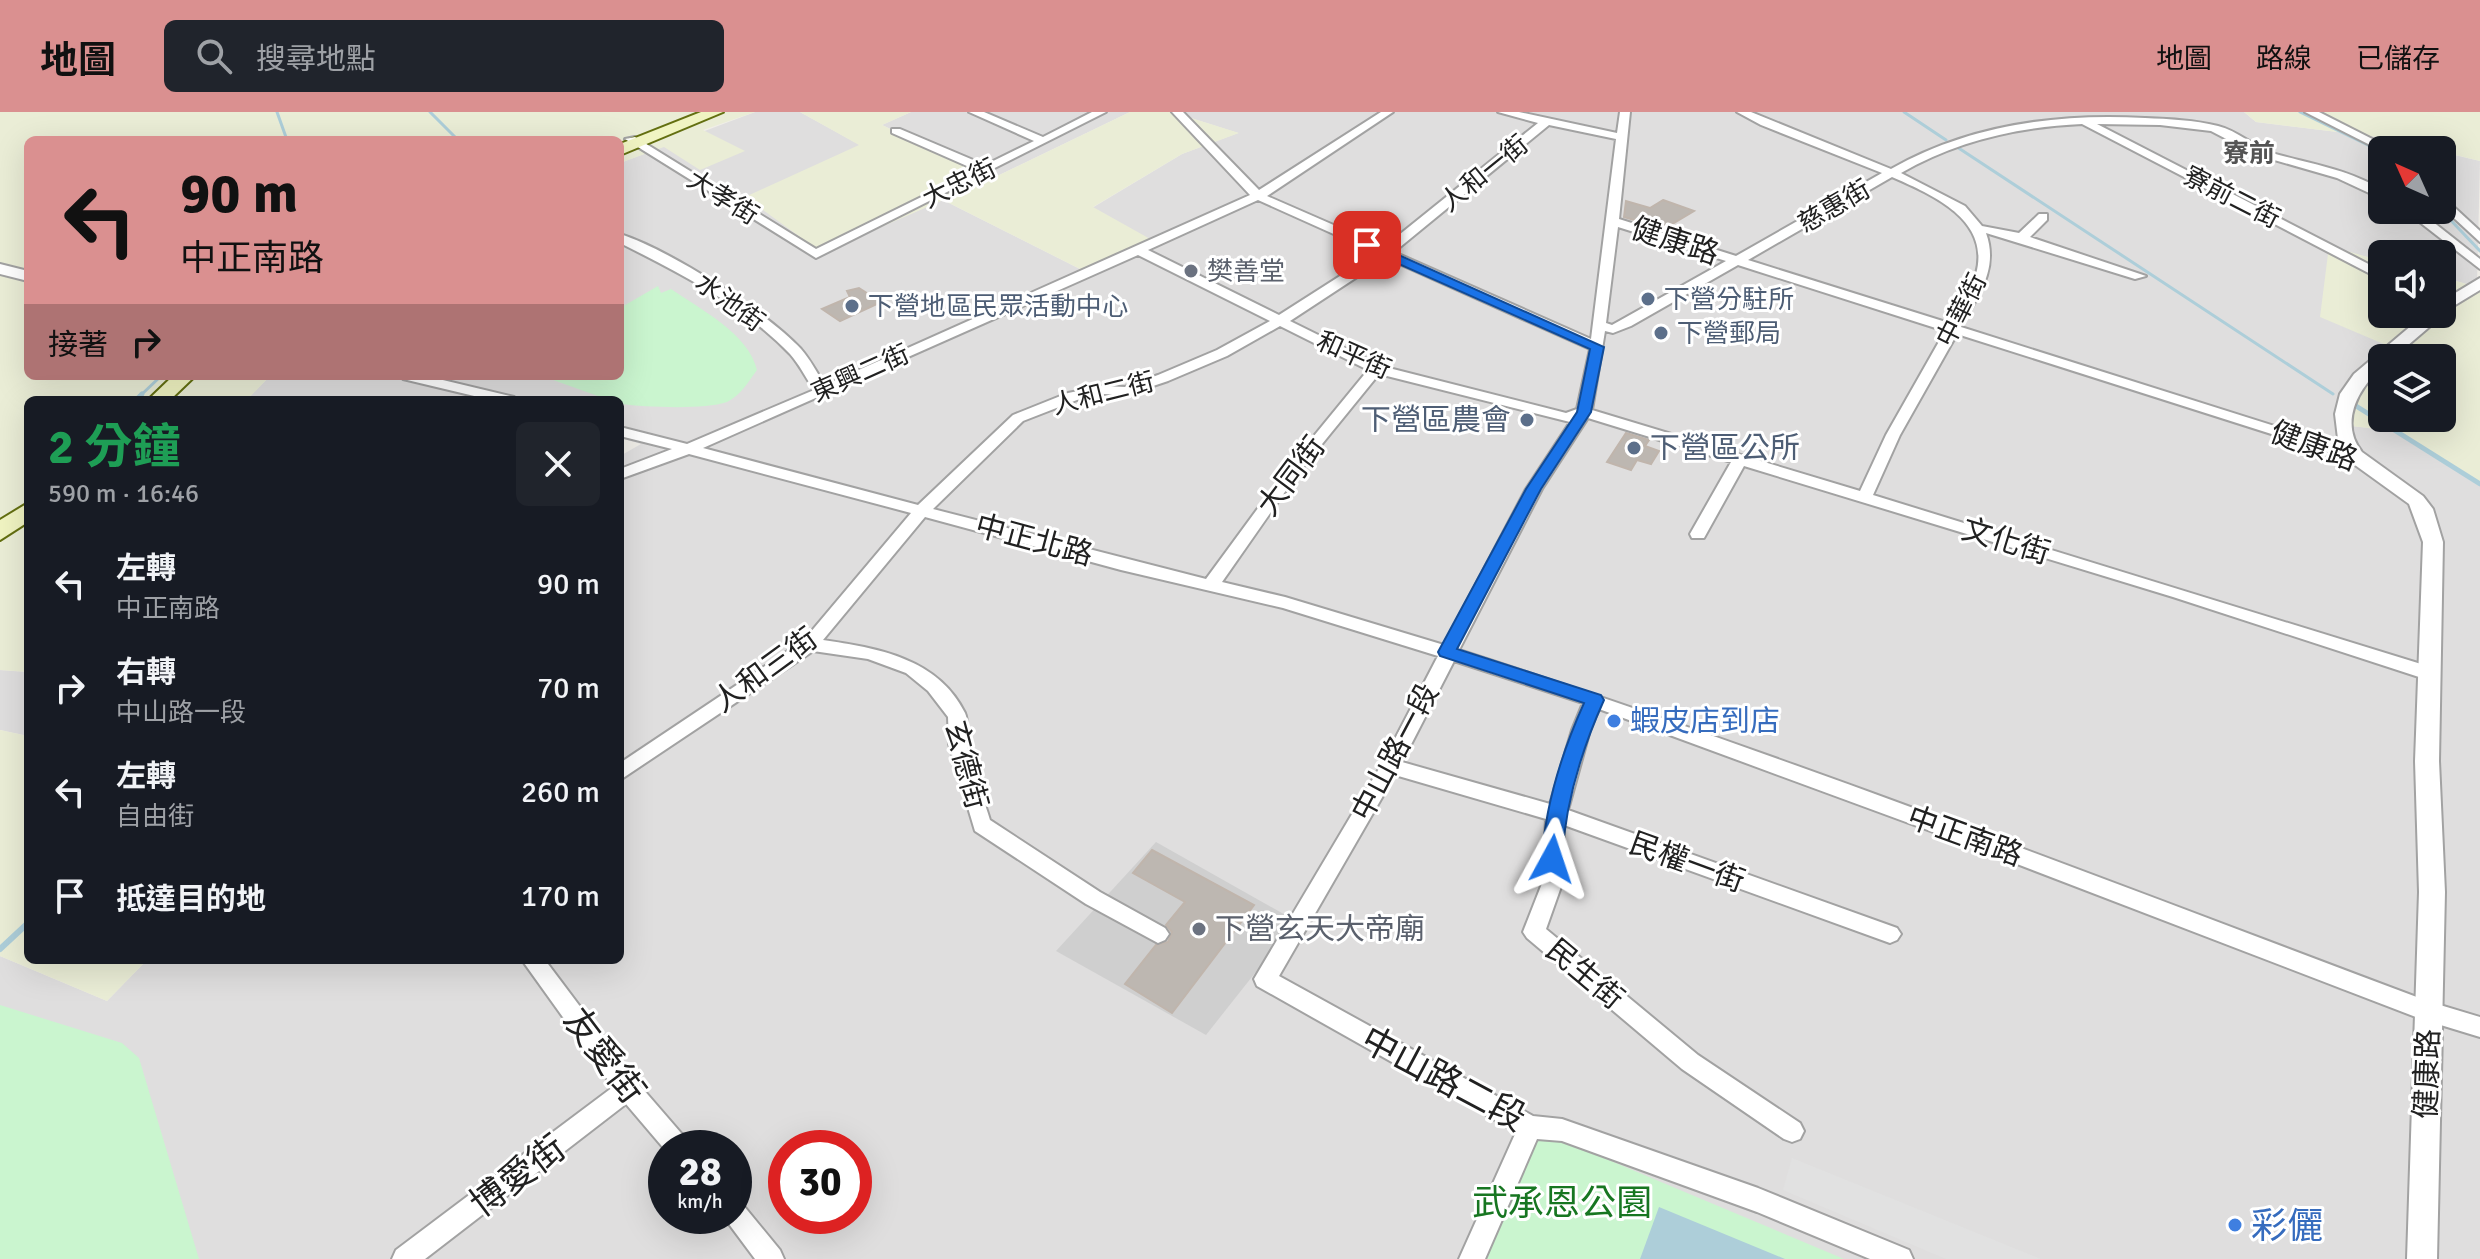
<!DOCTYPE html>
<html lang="zh-TW">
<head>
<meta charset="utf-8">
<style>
	body { margin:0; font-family:Signika,"Noto Sans TC",sans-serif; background:#20242c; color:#f1f3f6; height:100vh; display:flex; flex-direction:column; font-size:30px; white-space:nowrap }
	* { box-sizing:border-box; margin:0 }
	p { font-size:26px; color:#9ea1a6 }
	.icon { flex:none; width:44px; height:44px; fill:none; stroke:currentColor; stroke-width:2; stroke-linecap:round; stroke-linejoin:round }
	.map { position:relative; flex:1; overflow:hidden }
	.drawer { position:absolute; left:24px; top:284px; width:600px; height:568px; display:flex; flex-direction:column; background:#171b24; border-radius:12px; box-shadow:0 8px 32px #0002 }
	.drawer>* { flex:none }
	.guide { position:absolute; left:24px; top:24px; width:600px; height:244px; border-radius:12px; box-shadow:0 8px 32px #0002; background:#da9090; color:#111; overflow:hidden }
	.needle { width:52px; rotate:315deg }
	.buttons { position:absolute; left:2368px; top:24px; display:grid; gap:16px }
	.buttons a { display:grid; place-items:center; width:88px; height:88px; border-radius:12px; background:#171b24; box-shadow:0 8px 32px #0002; font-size:40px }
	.speed { position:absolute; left:648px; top:1018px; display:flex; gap:16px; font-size:40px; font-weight:700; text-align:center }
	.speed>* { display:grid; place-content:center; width:104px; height:104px; border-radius:50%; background:#171b24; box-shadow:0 8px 32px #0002; line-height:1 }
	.speed small { font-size:20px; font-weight:400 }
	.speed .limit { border:12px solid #d22; background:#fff; color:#111 }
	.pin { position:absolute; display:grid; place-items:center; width:68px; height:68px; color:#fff; margin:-34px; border-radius:16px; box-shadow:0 4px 12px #0006 }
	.me { position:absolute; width:88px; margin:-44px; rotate:5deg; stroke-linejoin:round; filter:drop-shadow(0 0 6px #0008) }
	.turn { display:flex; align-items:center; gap:28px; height:168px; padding:0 24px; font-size:36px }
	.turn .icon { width:104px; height:104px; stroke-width:2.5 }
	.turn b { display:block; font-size:56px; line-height:68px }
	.then { display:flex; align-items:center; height:76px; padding:0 24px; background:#0003; gap:16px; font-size:30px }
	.round { display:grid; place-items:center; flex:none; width:84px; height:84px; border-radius:12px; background:#20242c }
	.summary { display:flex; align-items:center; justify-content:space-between; height:136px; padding:0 24px }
	h1 { font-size:48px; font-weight:700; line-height:60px; color:#1e9e55 }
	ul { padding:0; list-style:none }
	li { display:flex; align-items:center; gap:24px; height:104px; padding:0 24px }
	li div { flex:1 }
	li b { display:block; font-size:30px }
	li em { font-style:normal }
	header { display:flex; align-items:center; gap:48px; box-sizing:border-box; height:112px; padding:0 40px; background:#da9090; color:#111 }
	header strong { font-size:38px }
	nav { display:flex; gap:44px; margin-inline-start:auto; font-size:28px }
	.search { width:560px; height:72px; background:#20242c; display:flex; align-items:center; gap:20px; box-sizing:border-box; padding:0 28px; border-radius:12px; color:#9ea1a6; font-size:30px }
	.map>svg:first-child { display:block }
</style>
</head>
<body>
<header>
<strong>地圖</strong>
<div class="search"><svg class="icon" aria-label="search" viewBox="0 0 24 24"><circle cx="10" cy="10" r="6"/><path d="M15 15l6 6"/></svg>搜尋地點</div>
<nav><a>地圖</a><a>路線</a><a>已儲存</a></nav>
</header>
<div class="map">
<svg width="2480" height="1147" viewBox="0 0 2480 1147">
	<rect width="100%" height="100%" fill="#f0eee8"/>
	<g fill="#dfdede" fill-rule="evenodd">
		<path d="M755,0H800L860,33L822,140L943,88L1084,159L1092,96L1182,42L1238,21L1172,0H2244L2256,10L2387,26L2435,38H2382V98H2442V40L2480,49L2477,175L2442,165V142H2382V149L2329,135L2386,233L2335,312L2394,319L2480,374V1147H0V844L107,889L147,848H620V344L641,332L620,326V288H246L270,264H620V51ZM666,1036H734V1104H666ZM786,1036H854V1104H786Z"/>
		<path d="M911,0H1130L993,66L882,13Z"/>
		<path d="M0,558L28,560V624L0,618Z"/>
	</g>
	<path fill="#cfcfcf" d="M1156,730L1296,809L1206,923L1056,839Z"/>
	<g fill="#eaedd6" fill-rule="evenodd">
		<path d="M0,0H755L703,18L745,39L700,58L664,35L620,51V28H28V264H270L247,288H28V560L0,558Z"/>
		<path d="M800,0H911L882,13L993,66L1130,0H1172L1239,21L1182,42L1093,95L1152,128L1084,159L943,88L822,141L745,85L859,33Z"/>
		<path d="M2244,0H2480V49L2387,26L2256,10Z"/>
		<path d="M2329,134L2382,149V202H2442V165L2477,175L2480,171V374L2394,319L2335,312L2386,233L2320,205ZM2382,246H2442V306H2382Z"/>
		<path d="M0,618L28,624V848H147L107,889L0,844Z"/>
	</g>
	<g fill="#caf5cf">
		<path d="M658,174L661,181L671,177C700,197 749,222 757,258C749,269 740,284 727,290C704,298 645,295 621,292L620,288H609L542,264H620V196Z"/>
		<path d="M0,893L122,931L139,946L199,1147H0Z"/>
		<path d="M1530,1015L1844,1147H1472Z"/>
	</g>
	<path fill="#e1e1e1" d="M1792,1046L2041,1147H1946L1783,1078Z"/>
	<path fill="#adced9" d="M1659,1095L1785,1147H1640Z"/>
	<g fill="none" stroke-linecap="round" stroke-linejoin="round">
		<g stroke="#adced9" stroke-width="3">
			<path d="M277,0L287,28"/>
			<path d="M430,0L458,28"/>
			<path d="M1904,0L1946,28"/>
			<path d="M2300,0L2382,40"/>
			<path d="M1957,35L2333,282"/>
			<path d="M2441,98L2480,139"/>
			<path d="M140,284L161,264"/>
		</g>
		<g stroke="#adced9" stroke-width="5">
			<path d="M136,288L142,282"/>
			<path d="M2356,294L2480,372"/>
		</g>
		<path stroke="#adced9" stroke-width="6" d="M0,837L28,811"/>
	</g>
	<g fill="#bdb7b1" stroke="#c0b5ac" stroke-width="2">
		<path d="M1663,88L1694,99L1664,117L1624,105L1626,89L1650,96Z"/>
		<path d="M859,176L881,190L840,209L822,197L850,185L847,179Z"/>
		<path d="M1626,321L1649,328L1645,334L1659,339L1651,352L1637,348L1631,358L1607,350Z"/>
		<path d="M1152,738L1254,793L1172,901L1125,872L1156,833L1168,830L1172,820L1166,813L1185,790L1133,761Z"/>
	</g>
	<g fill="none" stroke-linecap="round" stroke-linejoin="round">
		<defs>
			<g id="minor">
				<path d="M969,0H984L1043,25L1092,0H1106L816,146L625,27L635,25L816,137L976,58L892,21V17H900L985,53L1034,29Z"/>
				<path d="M1172,0H1183L1259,78L1381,0H1393L1267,84L1384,135L1538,11L1498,0H1519L1617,21L1620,0H1630L1619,107L1736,144L1882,61L1761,13L1737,0H1751L1891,57C1968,13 2057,1 2145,6C2169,7 2194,8 2218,14C2238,19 2253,34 2272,41C2310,52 2348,57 2382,78V87L2337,66L2257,43L2211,19L2160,13L2097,12L2382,159V168L2082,12C2018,15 1956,29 1901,61L1965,94L1982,114L2019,121L2039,102H2047V108L2030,125L2146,164L2135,167L1986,121C1999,157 1978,184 1961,215L2360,341L2363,344L2355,349L2350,347L1957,222L1900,323L1873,383L2434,556L2437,561L2434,566H2422L2173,485L1744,354L1704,426H1692L1690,422L1731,350L1588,306L1542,377L1459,538C1787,644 2108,769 2430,890L2480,905V925L2421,907L1944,724L1599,597L1590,618L1568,698L1897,816L1901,822L1897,828L1890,831L1564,713L1563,769L1546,817L1698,943L1800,1011L1804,1019L1800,1027L1792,1030L1784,1027L1682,957L1527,826L1523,820L1543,769L1546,707L1395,663L1279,864L1533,1004L1562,1007L1758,1076L1909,1138L1913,1147H1870L1757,1100L1562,1029L1537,1027L1485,1147H1459L1516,1020L1257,874L1254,867L1383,650L1438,544L1283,496L1121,458L925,405L823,528C877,536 938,546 965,601C969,610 966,622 967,632C971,657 983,684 990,708L1100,780L1165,816L1169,822L1165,828L1158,831L1086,792L975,719L949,632L948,605L928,579L906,561L868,547L813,539L620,668V651L804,528L911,401L689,342L620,367V357L672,337L620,324V315L687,332L814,278C806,266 799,252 790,242C743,193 680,161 620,131V122C670,138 765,199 801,237C810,247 817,261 825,273L1250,83ZM1549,13L1616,27L1591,227L1394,140ZM1892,65C1933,83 1991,108 1976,162C1971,179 1958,196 1949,211L1748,148ZM1258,88L1376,141L1279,203L1148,138ZM1618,115L1726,149L1621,208L1612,213L1606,211ZM1138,143L1270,209L1217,238L1158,263L1125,275L1103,274L1068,281L1013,303L918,393L703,336ZM1386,146L1590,237L1577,297L1566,301L1381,254L1290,209ZM1738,153L1945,219L1886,323L1860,379L1592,298L1605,219L1613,221L1631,214ZM1280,214L1368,258L1286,358L1206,467L933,397L1023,309L1077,288L1103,282L1126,283L1168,269L1227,244ZM1379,262L1570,310L1526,377L1444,533L1285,485L1222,470L1296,364ZM1454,549L1583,591L1572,618L1550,692L1402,650Z"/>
				<path d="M2305,0H2319L2394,38L2382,39Z"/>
				<path d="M2442,84L2480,119V130L2442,95Z"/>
				<path d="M2404,98H2418L2480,147V157Z"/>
				<path d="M401,264H426L514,285L516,288H491L403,267Z"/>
				<path d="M522,848H545L636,969L687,1028L691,1036H666V1039L626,992L425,1147H392L396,1138L613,975Z"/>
				<path d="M734,1090L743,1093L780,1138L784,1147H755L723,1104H734Z"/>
			</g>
			<g id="tertiary">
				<path d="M0,152L28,159V169L0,162Z"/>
				<path d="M2480,166V178L2442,201L2443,202L2441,205L2393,246H2382V256C2358,276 2339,311 2362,340L2423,384L2433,397L2443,430L2439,649L2445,780L2437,1147H2407L2419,780L2415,649L2423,430L2409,392L2348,348L2339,335L2335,302L2340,282L2354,262L2425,202H2442V189Z"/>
			</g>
			<g id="secondary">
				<path d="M701,0H723L620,43V32Z"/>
				<path d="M173,264H195L170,288H148Z"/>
				<path d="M28,391V410L0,428V408Z"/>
			</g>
		</defs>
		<use href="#minor" stroke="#a2a2a2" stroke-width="4"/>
		<use href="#tertiary" stroke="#a2a2a2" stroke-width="4"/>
		<use href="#secondary" stroke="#636f10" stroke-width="4"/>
		<use href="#minor" fill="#fff" fill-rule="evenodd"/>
		<use href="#tertiary" fill="#fff" fill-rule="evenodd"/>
		<use href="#secondary" fill="#f0f4c2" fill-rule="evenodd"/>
	</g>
	<path fill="#1a73e8" stroke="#114b97" stroke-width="2" d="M1363,131H1372L1604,235L1591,300L1541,377L1457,537L1601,583L1604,588C1582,637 1565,692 1562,747L1552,755L1542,747C1545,694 1562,640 1584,591L1440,544L1438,540L1526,377L1577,300L1590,237L1363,136Z"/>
	<g fill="#6b7280" stroke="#fff" stroke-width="3">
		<circle cx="1191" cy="159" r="8"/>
		<circle cx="1199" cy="817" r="8"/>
	</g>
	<g fill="#5c6f8a" stroke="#fff" stroke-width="3">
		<circle cx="1648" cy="187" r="8"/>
		<circle cx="852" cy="194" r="8"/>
		<circle cx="1661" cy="221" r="8"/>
		<circle cx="1527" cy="308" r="8"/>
		<circle cx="1634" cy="336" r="8"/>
	</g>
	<g fill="#3f7fe0" stroke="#fff" stroke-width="3">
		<circle cx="1614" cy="609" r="8"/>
		<circle cx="2235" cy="1113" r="8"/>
	</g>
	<g text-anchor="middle" stroke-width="6" stroke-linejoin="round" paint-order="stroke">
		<g font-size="26" font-weight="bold" fill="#545454" stroke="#fff">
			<text x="2249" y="50">寮前</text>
		</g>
		<g font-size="26" fill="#212121" stroke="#fff">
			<text transform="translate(1484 61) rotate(-39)" y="9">人和一街</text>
			<text transform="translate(959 71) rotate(-26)" y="9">大忠街</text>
			<text transform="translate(723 85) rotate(32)" y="9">大孝街</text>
			<text transform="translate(2232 85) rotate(27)" y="9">寮前二街</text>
			<text transform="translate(1834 94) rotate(-30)" y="9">慈惠街</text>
			<text transform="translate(730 190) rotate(36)" y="9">水池街</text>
			<text transform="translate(1961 198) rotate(-63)" y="9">中華街</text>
			<text transform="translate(1354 243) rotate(24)" y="9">和平街</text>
			<text transform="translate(860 261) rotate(-24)" y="9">東興二街</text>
			<text transform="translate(1103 281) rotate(-14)" y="9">人和二街</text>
		</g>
		<g font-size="26" fill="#5b616d" stroke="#fff" text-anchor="start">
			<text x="1207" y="168">樊善堂</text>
		</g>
		<g font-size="26" fill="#4e5e75" stroke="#fff" text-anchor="start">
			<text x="1664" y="196">下營分駐所</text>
			<text x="868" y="203">下營地區民眾活動中心</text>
			<text x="1677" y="230">下營郵局</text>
		</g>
		<g font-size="30" fill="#212121" stroke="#fff">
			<text transform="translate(1675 129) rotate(18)" y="10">健康路</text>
			<text transform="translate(2314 334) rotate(20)" y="10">健康路</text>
			<text transform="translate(1291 364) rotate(-53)" y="10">大同街</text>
			<text transform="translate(1034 428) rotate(15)" y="10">中正北路</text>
			<text transform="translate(2006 429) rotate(17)" y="10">文化街</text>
			<text transform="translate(765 558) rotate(-36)" y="10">人和三街</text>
			<text transform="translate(1395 640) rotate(-62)" y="10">中山路一段</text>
			<text transform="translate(966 653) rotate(75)" y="10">玄德街</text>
			<text transform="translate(1965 724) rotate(20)" y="10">中正南路</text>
			<text transform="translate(1687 750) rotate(20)" y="10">民權一街</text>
			<text transform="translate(1585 862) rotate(40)" y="10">民生街</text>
			<text transform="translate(2427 962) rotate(-88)" y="10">健康路</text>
		</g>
		<g font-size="30" fill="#4e5e75" stroke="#fff" text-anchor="end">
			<text x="1511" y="318">下營區農會</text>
			<text x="1650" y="346" text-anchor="start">下營區公所</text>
		</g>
		<g font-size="30" fill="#366cbe" stroke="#fff" text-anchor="start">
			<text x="1630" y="619">蝦皮店到店</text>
		</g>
		<g font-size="30" fill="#5b616d" stroke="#fff" text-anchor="start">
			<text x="1215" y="827">下營玄天大帝廟</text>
		</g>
		<g font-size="36" fill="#212121" stroke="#fff">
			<text transform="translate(605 943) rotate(53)" y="13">友愛街</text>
			<text transform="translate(1444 966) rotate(28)" y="13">中山路二段</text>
			<text transform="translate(517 1063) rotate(-37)" y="13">博愛街</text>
		</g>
		<g font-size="36" fill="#177621" stroke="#fff">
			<text x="1562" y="1103">武承恩公園</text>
		</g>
		<g font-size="36" fill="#366cbe" stroke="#fff" text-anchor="start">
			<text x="2251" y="1126">彩儷</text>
		</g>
	</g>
</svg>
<div class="buttons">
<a><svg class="needle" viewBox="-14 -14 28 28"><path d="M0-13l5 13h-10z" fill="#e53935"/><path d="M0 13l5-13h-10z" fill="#9ea1a6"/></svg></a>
<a><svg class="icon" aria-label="sound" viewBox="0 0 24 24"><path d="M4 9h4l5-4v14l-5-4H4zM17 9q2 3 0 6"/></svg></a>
<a><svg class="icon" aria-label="layers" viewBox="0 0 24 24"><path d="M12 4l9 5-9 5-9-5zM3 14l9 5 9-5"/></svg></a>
</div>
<div class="speed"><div>28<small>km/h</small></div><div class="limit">30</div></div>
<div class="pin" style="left:1367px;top:133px;background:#d93025"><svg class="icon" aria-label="arrive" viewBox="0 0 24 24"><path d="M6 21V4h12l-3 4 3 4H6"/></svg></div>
<svg class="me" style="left:1552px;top:747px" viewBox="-20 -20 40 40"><path d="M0-17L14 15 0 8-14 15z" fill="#1a73e8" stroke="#fff" stroke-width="4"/></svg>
<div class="guide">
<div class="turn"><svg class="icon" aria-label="left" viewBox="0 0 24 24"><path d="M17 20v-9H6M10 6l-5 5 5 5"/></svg><div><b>90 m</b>中正南路</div></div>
<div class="then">接著<svg class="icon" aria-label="right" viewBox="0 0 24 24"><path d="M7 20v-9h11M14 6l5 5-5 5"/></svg></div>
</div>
<section class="drawer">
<div class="summary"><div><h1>2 分鐘</h1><p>590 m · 16:46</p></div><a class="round"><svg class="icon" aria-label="close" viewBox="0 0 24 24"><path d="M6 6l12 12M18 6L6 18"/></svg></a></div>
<ul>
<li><svg class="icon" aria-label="left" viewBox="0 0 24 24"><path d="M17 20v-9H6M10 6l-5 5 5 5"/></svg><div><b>左轉</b><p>中正南路</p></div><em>90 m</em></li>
<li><svg class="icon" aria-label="right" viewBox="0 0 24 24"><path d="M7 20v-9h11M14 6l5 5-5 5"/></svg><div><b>右轉</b><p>中山路一段</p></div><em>70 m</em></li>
<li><svg class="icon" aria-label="left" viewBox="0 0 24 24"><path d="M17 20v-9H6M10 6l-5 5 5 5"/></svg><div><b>左轉</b><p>自由街</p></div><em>260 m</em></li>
<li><svg class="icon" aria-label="arrive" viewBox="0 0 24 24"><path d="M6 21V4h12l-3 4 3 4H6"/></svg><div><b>抵達目的地</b></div><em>170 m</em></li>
</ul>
</section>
</div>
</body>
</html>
